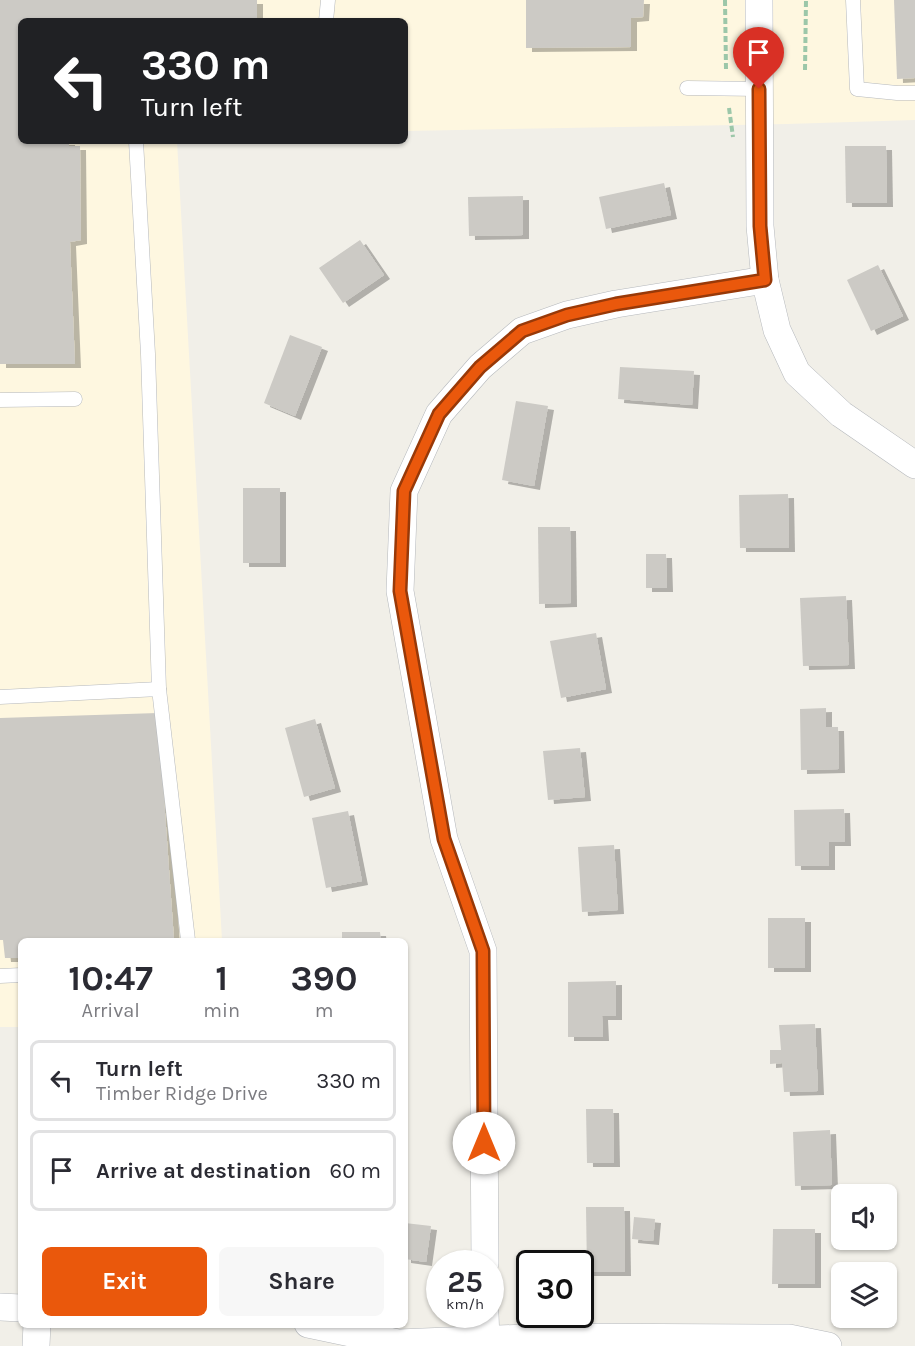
<!DOCTYPE html>
<html lang="en">
<head>
<meta charset="utf-8">
<style>
	body { margin:0; font-family:Karla,sans-serif; background:#f7f7f7; color:#2b2b33; height:100vh; display:flex; flex-direction:column; font-size:22px; white-space:nowrap }
	* { box-sizing:border-box; margin:0 }
	p { font-size:20px; color:#7c7c81 }
	.icon { flex:none; width:33px; height:33px; fill:none; stroke:currentColor; stroke-width:2; stroke-linecap:round; stroke-linejoin:round }
	.map { position:relative; flex:1; overflow:hidden }
	.side { position:absolute; left:18px; top:938px; width:390px; height:390px; display:flex; flex-direction:column; background:#fff; border-radius:9px; box-shadow:0 2px 4px #0004 }
	.side>* { flex:none }
	.top-card { position:absolute; left:18px; top:18px; width:390px; height:126px; border-radius:9px; box-shadow:0 2px 4px #0004; background:#202124; color:#fff; overflow:hidden }
	.buttons { position:absolute; left:831px; top:1184px; display:grid; gap:12px }
	.buttons a { display:grid; place-items:center; width:66px; height:66px; border-radius:9px; background:#fff; box-shadow:0 2px 4px #0004; font-size:30px }
	.speed { position:absolute; left:426px; top:1250px; display:flex; gap:12px; font-size:30px; font-weight:700; text-align:center }
	.speed>* { display:grid; place-content:center; width:78px; height:78px; border-radius:50%; background:#fff; box-shadow:0 2px 4px #0004; line-height:1 }
	.speed small { font-size:15px; font-weight:400 }
	.speed .limit { border:3px solid #111; border-radius:9px; background:#fff; color:#111 }
	.pin { position:absolute; display:grid; place-items:center; width:51px; height:51px; color:#fff; margin:-62px -26px; border-radius:50% 50% 50% 0; rotate:-45deg; box-shadow:0 0 6px #0007 }
	.pin .icon { rotate:45deg }
	.me { position:absolute; width:66px; margin:-33px; rotate:0deg; stroke-linejoin:round; filter:drop-shadow(0 0 4px #0008) }
	.turn { display:flex; align-items:center; gap:21px; height:126px; padding:0 24px; font-size:27px }
	.turn .icon { width:78px; height:78px; stroke-width:2.5 }
	.turn b { display:block; font-size:42px; line-height:51px }
	.eta { display:flex; justify-content:space-evenly; align-items:center; height:102px; text-align:center }
	.eta b { font-size:36px; font-weight:700; line-height:42px }
	.cta { display:flex; gap:12px; margin-top:auto; padding:12px 24px }
	.cta a { flex:1; height:69px; border-radius:9px; background:#ea580c; color:#fff; font-size:24px; font-weight:700; line-height:69px; text-align:center }
	.cta a+a { background:#f7f7f7; color:#2b2b33 }
	ul { padding:0; list-style:none }
	li { display:flex; align-items:center; gap:18px; height:81px; margin:0 12px 9px; padding:0 12px; border:3px solid #e1e1e2; border-radius:9px }
	li div { flex:1 }
	li b { display:block; font-size:22px }
	li em { font-style:normal }
	.map>svg:first-child { display:block }
</style>
</head>
<body>
<div class="map">
<svg width="915" height="1346" viewBox="0 0 915 1346">
	<defs>
		<filter id="shadow"><feDropShadow dx="6" dy="4" stdDeviation="0" flood-color="#0004"/></filter>
	</defs>
	<rect width="100%" height="100%" fill="#f1efe8"/>
	<path fill="#fef7e0" d="M0,0H915V120L787,124L405,131V21H21V141H177L222,940H21V1027H0Z"/>
	<g fill="#cccac5" filter="url(#shadow)">
		<path d="M0,0H257V21H21V141H69V146H80L81,240L70,242L75,364H0Z"/>
		<path d="M526,0H644L643,17L631,18V47L526,48Z"/>
		<path d="M894,0H915V78L897,79Z"/>
		<path d="M845,146H886L887,203H846Z"/>
		<path d="M664,183L671,215L606,229L599,197Z"/>
		<path d="M523,196V235L469,236L468,197Z"/>
		<path d="M360,240L384,275L343,303L319,268Z"/>
		<path d="M878,265L903,316L871,331L847,280Z"/>
		<path d="M290,335L322,347L295,416L264,403Z"/>
		<path d="M620,367L694,371L692,405L618,399Z"/>
		<path d="M516,401L548,406L534,486L502,480Z"/>
		<rect x="243" y="488" width="37" height="75"/>
		<path d="M788,494L789,548H740L739,495Z"/>
		<path d="M538,527H570L571,603L539,604Z"/>
		<path d="M646,554H666L667,588H646Z"/>
		<path d="M846,596L849,665L803,666L800,598Z"/>
		<path d="M596,633L606,689L561,698L550,641Z"/>
		<path d="M826,708V727H838L839,769L801,770L800,709Z"/>
		<path d="M158,713L174,940H21V958H5L3,940H0V718Z"/>
		<path d="M315,719L335,788L304,797L285,728Z"/>
		<path d="M580,748L585,797L548,800L543,751Z"/>
		<path d="M844,809L845,842H829V866H795L794,810Z"/>
		<path d="M348,811L362,881L326,888L312,818Z"/>
		<path d="M614,845L618,910L582,912L578,847Z"/>
		<rect x="768" y="918" width="37" height="50"/>
		<path d="M342,932H380L381,940H342Z"/>
		<path d="M616,981V1016H602L603,1037H568V982Z"/>
		<path d="M815,1024L818,1091L784,1092L782,1063L770,1064V1050H781L779,1025Z"/>
		<path d="M586,1109H613L614,1163H587Z"/>
		<path d="M830,1130L832,1185L795,1186L793,1132Z"/>
		<path d="M586,1207H624L625,1272H587Z"/>
		<path d="M634,1217L655,1219L653,1241L632,1239Z"/>
		<path d="M405,1223L431,1226L426,1262L405,1259Z"/>
		<path d="M773,1229H815V1284H772Z"/>
	</g>
	<g fill="none" stroke-linecap="round" stroke-linejoin="round">
		<defs>
			<g id="lane">
				<path d="M853,0L857,89L897,93H915"/>
				<path d="M326,21L328,0"/>
				<path d="M687,88L759,89"/>
				<path d="M136,141L148,354L159,689"/>
				<path d="M0,400L75,399"/>
				<path d="M0,697L159,689L188,940"/>
				<path d="M0,976L21,975"/>
			</g>
			<g id="street">
				<path d="M759,0L760,226L765,280L777,330L797,373L841,414L915,465"/>
				<path d="M485,1263L483,951L444,839L400,591L404,491L439,414L480,367L522,331L567,315L616,304L765,280"/>
				<path d="M0,1307L21,1308"/>
				<path d="M485,1314L486,1340"/>
				<path d="M308,1324L398,1343L551,1337L789,1338L828,1346"/>
				<path d="M36,1346L37,1324"/>
			</g>
		</defs>
		<use href="#lane" stroke="#b5b8bc" stroke-width="15"/>
		<use href="#street" stroke="#b5b8bc" stroke-width="28"/>
		<g stroke="#9cc7a9" stroke-width="4" stroke-dasharray="6 3" stroke-linecap="butt">
			<path d="M725,0L726,69"/>
			<path d="M805,70L806,0"/>
			<path d="M729,108L733,137"/>
		</g>
		<use href="#lane" stroke="#fff" stroke-width="14"/>
		<use href="#street" stroke="#fff" stroke-width="27"/>
	</g>
	<g fill="none" stroke-linecap="round" stroke-linejoin="round">
		<defs>
			<path id="route" d="M484,1143L483,951L444,839L400,591L404,491L439,414L480,367L522,331L567,315L616,304L765,280L760,226L759,89"/>
		</defs>
		<use href="#route" stroke="#983908" stroke-width="15"/>
		<use href="#route" stroke="#ea580c" stroke-width="10"/>
	</g>
</svg>
<div class="buttons">
<a><svg class="icon" aria-label="sound" viewBox="0 0 24 24"><path d="M4 9h4l5-4v14l-5-4H4zM17 9q2 3 0 6"/></svg></a>
<a><svg class="icon" aria-label="layers" viewBox="0 0 24 24"><path d="M12 4l9 5-9 5-9-5zM3 14l9 5 9-5"/></svg></a>
</div>
<div class="speed"><div>25<small>km/h</small></div><div class="limit">30</div></div>
<div class="pin" style="left:759px;top:89px;background:#d93025"><svg class="icon" aria-label="arrive" viewBox="0 0 24 24"><path d="M6 21V4h12l-3 4 3 4H6"/></svg></div>
<svg class="me" style="left:484px;top:1143px" viewBox="-20 -20 40 40"><circle r="19" fill="#fff"/><path d="M0-13L10 11 0 6-10 11z" fill="#ea580c"/></svg>
<div class="top-card">
<div class="turn"><svg class="icon" aria-label="left" viewBox="0 0 24 24"><path d="M17 20v-9H6M10 6l-5 5 5 5"/></svg><div><b>330 m</b>Turn left</div></div>
</div>
<section class="side">
<div class="eta">
<div><b>10:47</b><p>Arrival</p></div>
<div><b>1</b><p>min</p></div>
<div><b>390</b><p>m</p></div>
</div>
<ul>
<li><svg class="icon" aria-label="left" viewBox="0 0 24 24"><path d="M17 20v-9H6M10 6l-5 5 5 5"/></svg><div><b>Turn left</b><p>Timber Ridge Drive</p></div><em>330 m</em></li>
<li><svg class="icon" aria-label="arrive" viewBox="0 0 24 24"><path d="M6 21V4h12l-3 4 3 4H6"/></svg><div><b>Arrive at destination</b></div><em>60 m</em></li>
</ul>
<div class="cta"><a>Exit</a><a>Share</a></div>
</section>
</div>
</body>
</html>
